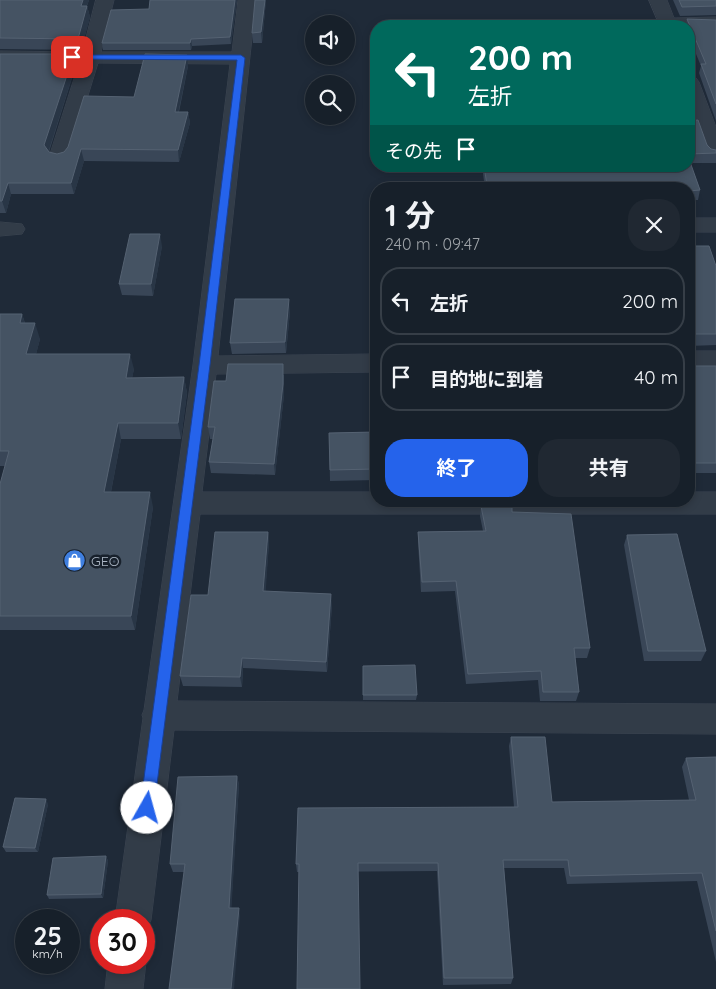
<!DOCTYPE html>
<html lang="ja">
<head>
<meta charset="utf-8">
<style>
	body { margin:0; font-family:Quicksand,"Noto Sans JP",sans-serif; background:#202832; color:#f1f3f6; height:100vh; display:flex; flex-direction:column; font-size:19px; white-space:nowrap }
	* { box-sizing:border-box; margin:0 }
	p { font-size:16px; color:#9ea3a8 }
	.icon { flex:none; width:28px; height:28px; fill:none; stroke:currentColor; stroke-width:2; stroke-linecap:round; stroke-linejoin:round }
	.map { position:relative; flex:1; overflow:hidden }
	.panel { position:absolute; left:370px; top:182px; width:325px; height:325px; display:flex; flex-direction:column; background:#17202a; border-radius:20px; box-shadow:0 2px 8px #0003,0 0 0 1px #363e47 }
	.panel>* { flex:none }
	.top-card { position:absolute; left:370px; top:20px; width:325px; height:152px; border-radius:20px; box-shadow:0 2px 8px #0003,0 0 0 1px #363e47; background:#00695c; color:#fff; overflow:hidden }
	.tools { position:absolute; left:305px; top:15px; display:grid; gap:10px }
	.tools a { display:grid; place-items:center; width:50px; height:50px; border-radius:50%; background:#17202a; box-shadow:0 2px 8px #0003,0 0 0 1px #363e47; font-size:25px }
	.speed { position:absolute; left:15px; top:909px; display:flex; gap:10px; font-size:25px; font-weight:700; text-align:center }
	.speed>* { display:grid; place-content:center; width:65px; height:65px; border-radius:50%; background:#17202a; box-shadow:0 2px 8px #0003,0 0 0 1px #363e47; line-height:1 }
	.speed small { font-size:12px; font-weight:400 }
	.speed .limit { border:8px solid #d22; background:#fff; color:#111 }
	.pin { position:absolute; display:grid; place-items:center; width:42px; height:42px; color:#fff; margin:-21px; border-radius:10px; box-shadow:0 2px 8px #0006 }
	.me { position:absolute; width:55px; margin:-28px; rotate:7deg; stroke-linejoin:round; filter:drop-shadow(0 0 4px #0008) }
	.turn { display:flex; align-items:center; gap:18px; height:105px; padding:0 15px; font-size:22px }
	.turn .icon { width:65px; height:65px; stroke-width:2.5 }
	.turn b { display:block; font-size:35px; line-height:42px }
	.then { display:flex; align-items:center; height:48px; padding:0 15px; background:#0003; gap:10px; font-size:19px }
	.round { display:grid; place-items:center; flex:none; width:52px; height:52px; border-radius:20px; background:#202832 }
	.summary { display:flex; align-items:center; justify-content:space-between; height:85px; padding:0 15px }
	h1 { font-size:30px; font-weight:700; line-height:38px }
	.action { display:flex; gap:10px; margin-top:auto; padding:10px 15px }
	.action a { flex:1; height:58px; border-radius:20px; background:#2563eb; color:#fff; font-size:20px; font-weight:700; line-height:58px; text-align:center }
	.action a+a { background:#202832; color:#f1f3f6 }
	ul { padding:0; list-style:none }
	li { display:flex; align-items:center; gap:15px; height:68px; margin:0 10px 8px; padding:0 5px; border:2px solid #363e47; border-radius:20px }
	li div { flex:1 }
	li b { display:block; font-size:19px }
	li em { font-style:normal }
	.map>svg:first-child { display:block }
</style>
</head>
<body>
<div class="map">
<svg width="716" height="989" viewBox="0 0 716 989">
	<rect width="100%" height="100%" fill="#1f2a38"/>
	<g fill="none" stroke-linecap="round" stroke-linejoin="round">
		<defs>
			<g id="street">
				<path d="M96,0H114L101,52H232L238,0H256L218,356L376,354V372L216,374L202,492H376V501H689V492H716V514H200L177,701L716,704V734L174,730L151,920L144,934V920H115L143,718L142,715L144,710L193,365L230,64L98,63L69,157L66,161L59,163L52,161L49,157L79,63H0V51L82,52Z"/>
				<path d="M649,0H667L674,18L716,17V27L660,26Z"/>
				<path d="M689,76L696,78L699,82L716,127V159L709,157L706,153L689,107Z"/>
				<rect x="689" y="218" width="27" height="14"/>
				<path d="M0,222L22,224L25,229L22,234L0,236Z"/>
				<rect x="689" y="351" width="27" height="18"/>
				<path d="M144,958L146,962L143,989H105L108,962H144Z"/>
			</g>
		</defs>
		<use href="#street" stroke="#3c4552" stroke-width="1"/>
		<use href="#street" fill="#323c48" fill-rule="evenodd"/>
	</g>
	<g fill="#394657">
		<path d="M0,0H89L87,6L90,17L81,50L0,49Z"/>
		<path d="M150,0H237L231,44L192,46L191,50H103L102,43L149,9Z"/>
		<path d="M266,0L262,43H253L252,33Z"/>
		<path d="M673,0H716V15L680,16Z"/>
		<path d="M687,19L716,20V121L699,73L701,66L689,37V26H686Z"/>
		<path d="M0,54H74L76,65L49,152L57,154L64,152L134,97L188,66L179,112H188L190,123L179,162L84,161L74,194H11L6,213H0Z"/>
		<path d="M689,121L711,149L716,150V163H690L700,190L698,200H689V189H485L482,166H689Z"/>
		<path d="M162,246L153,296L122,295L119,284Z"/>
		<path d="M689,246L716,266V345L689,346Z"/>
		<path d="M290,311L286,353L232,354L230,343Z"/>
		<path d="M0,314H22L25,323L40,339L36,354L134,369L132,378L184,377L187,393L181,439H121L111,492L153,507L135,630H0V484L5,466H0Z"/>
		<rect x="689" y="366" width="27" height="107"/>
		<path d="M284,375V395L275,475L211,473L209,462L213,439H210L208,427L226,381Z"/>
		<path d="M376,432V480L330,481L329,433Z"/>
		<path d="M481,506L512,512L590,648L587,658H575L579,692L576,701H540L538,680L466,684L455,591L421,592L418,542V532L483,531L480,516Z"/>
		<path d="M268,532L269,543L265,592L332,605L327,672L243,668L242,687L183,686L180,676L208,595Z"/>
		<path d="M627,535L706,651L701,661H644L624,545Z"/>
		<path d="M363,666L417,695L416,700H363Z"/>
		<path d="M511,737L552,802L689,800L682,767L686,758L716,757V962L697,881L567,884L564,868H504L513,978L511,984L443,985L437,871L297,872L296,864L514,807L509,746Z"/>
		<path d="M237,776L239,785L231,908L240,916L184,872H173L170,864Z"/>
		<path d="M48,804L38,852H6L3,847Z"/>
		<path d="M106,856L108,861L103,898L49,899L47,895Z"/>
	</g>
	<g fill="#293646">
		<path d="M83,0H89L83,17L81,6Z"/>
		<path d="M235,0H237L231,44L230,37Z"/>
		<path d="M265,0H266L262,43L261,32Z"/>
		<path d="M87,6L90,17L81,50L78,39Z"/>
		<path d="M191,39L192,46L191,50L190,43Z"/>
		<path d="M74,54L76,65L47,156L44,145Z"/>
		<path d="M187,55L188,66L176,123L175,112Z"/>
		<path d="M188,112L190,123L179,162L178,150Z"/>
		<path d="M81,149L84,161L74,194L71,183Z"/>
		<path d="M8,183L11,194L6,213L2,201Z"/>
		<path d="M160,234L162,246L153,296L151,284Z"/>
		<path d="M289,299L290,311L286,353L285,342Z"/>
		<path d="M22,314L27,330L20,323Z"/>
		<path d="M35,323L40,339L32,370L26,354Z"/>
		<path d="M130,354L134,369L129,393L126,378Z"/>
		<path d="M283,364L284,395L275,475L274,464Z"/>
		<path d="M184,377L187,393L181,439L178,423Z"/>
		<path d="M118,423L121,439L108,507L104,492Z"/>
		<path d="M150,492L153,507L135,630L131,616Z"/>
		<path d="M268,532L269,543L265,602L263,591Z"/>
		<path d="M331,594L332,605L327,672L326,662Z"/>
		<path d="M242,658L243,668L242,687L240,677Z"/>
		<path d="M237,776L239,785L231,915L229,908Z"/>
		<path d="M46,799L48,804L38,852L35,848Z"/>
		<path d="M106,856L108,861L103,898L101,894Z"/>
		<path d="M239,908L240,916L234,989H231Z"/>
	</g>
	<g fill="#455363" stroke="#556272">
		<path d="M0,0H83L81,6H87L78,39L0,38Z"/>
		<path d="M150,0H235L230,37L191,39L190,43H102L111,10L149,9Z"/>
		<path d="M255,0H265L261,32L252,33Z"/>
		<path d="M679,0H716V6L682,7Z"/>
		<path d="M687,19L716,20V104L701,64H706Z"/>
		<path d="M0,54H74L44,145L49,152L57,154L64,152L68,147L84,96L134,97L145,54L187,55L175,112H188L178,150L81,149L71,183H8L2,201H0Z"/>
		<path d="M698,120L707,145L711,149L716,150V153L689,154V121Z"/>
		<path d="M689,159L700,190L689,191V189H605L604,185H487L484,166H689Z"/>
		<path d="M130,234H160L151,284H119Z"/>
		<path d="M689,246H709L716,266V334H692L689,325Z"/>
		<path d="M235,299H289L285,342L230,343Z"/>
		<path d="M0,314H22L20,323H35L26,354H130L126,378L184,377L178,423H118L104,492H150L131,616H0V484L9,451H0Z"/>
		<path d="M228,364H283V384L274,464L209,462L215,427H208L214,381H226Z"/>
		<rect x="689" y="366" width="27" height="97"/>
		<path d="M376,432V469L330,470L329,433Z"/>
		<path d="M481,506H512V512L571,514L590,648H574L579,692H543L541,671L468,674L456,581L422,582L418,532L486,531Z"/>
		<path d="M215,532H268L263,591L331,594L326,662L242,658L240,677L180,676L191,595H208Z"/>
		<path d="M677,534L706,651H648L627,535Z"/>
		<path d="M415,665L417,695H363V666Z"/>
		<path d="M511,737H545L552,802L696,800L686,758L716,757V931L702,873L570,876L568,860H503L513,978H444L438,863H358L360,989H297L299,864H296L298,808L518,807Z"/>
		<path d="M237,776L229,908H239L231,989H169L185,864H170L178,777Z"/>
		<path d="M15,798L46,799L35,848L3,847Z"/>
		<path d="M106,856L101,894L47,895L53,858Z"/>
	</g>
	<path fill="#2563eb" stroke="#184099" d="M70,55H241L245,58L210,365L154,808L152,813L147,815L142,813L140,808L199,365L237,60L72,59L68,57Z"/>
	<defs>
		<symbol id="shop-disc" viewBox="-11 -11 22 22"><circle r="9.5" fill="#3f7fe0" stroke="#18212c"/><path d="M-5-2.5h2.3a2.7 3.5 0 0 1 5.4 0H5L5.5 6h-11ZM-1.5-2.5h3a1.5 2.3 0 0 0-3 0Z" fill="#fff"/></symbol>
	</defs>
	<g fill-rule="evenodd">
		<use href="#shop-disc" x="62" y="548" width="25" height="25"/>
	</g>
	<g text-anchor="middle" stroke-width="5" stroke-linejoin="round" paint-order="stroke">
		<g font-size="14" fill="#acb7c5" stroke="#18212c" text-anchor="start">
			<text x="91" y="566">GEO</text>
		</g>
	</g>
</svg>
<div class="tools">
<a><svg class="icon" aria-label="sound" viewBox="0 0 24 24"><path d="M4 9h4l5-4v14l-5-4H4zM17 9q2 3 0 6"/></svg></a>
<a><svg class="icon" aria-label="search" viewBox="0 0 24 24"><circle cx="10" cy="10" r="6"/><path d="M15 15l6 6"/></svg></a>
</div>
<div class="speed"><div>25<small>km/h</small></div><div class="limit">30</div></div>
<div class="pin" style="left:72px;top:57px;background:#d93025"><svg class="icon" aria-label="arrive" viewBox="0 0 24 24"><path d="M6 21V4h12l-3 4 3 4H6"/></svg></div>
<svg class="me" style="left:147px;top:808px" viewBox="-20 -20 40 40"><circle r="19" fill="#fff"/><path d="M0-13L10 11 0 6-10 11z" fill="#2563eb"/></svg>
<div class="top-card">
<div class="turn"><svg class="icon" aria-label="left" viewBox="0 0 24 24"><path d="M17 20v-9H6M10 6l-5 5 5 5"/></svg><div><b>200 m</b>左折</div></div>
<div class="then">その先<svg class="icon" aria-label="arrive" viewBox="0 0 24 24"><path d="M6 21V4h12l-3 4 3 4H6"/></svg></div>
</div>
<section class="panel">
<div class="summary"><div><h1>1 分</h1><p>240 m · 09:47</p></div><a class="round"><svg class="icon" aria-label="close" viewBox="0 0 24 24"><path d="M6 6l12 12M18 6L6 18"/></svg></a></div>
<ul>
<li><svg class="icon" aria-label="left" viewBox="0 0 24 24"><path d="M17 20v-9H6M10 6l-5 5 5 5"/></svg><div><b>左折</b></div><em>200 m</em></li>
<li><svg class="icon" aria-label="arrive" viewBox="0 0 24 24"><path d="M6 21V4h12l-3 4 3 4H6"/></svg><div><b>目的地に到着</b></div><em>40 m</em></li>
</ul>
<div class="action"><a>終了</a><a>共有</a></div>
</section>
</div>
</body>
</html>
